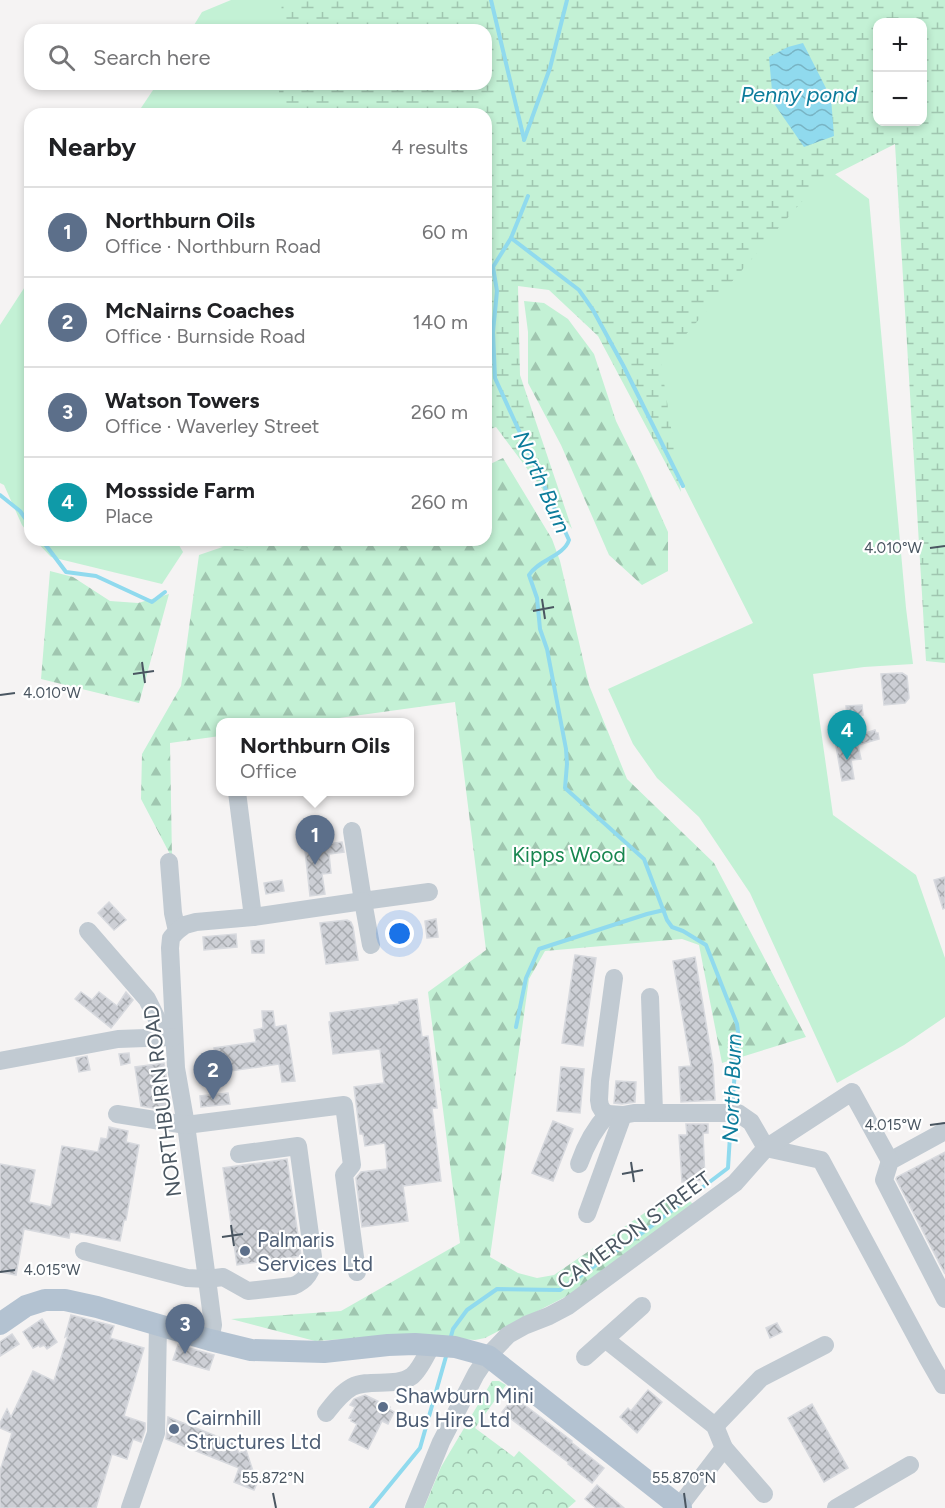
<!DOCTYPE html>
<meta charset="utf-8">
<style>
:root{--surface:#fff;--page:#f6f6f6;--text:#202124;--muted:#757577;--line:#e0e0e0;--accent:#0f766e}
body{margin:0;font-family:Figtree,sans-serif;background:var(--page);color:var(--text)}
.controls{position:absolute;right:18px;top:18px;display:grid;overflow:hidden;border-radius:12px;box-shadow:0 3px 9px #0003}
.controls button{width:54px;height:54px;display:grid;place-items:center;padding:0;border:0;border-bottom:2px solid var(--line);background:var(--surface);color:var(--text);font:30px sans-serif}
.you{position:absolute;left:400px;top:934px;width:21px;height:21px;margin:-15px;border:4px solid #fff;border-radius:50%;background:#1a73e8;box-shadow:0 0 0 9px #1a73e833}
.badge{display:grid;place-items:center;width:39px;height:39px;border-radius:50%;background:var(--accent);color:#fff;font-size:20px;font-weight:700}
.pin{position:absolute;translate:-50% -50px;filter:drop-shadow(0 2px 3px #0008)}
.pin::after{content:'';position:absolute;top:32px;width:21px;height:18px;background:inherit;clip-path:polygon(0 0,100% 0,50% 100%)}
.popup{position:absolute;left:216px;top:718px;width:198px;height:78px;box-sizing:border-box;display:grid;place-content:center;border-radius:12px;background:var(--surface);filter:drop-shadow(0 2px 4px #0005);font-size:20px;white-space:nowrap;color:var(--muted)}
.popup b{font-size:22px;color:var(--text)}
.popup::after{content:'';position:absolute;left:50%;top:100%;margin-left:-12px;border:12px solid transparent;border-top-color:var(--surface)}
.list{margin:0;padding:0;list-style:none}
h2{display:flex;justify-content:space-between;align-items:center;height:78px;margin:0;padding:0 24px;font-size:26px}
h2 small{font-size:20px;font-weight:400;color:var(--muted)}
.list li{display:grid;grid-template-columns:39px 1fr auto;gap:18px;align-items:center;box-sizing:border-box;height:90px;padding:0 24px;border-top:2px solid var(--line)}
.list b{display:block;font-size:22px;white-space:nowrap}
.list p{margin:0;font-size:20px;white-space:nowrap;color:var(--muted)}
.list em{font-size:20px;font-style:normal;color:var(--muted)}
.icon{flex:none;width:33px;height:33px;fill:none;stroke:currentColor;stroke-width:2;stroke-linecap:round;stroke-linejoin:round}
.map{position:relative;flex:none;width:945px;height:1508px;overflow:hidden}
.search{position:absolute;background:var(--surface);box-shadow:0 3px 9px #0003;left:24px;top:24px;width:468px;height:66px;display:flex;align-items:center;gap:15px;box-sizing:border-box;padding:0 21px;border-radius:18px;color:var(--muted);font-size:22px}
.panel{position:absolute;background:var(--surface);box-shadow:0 3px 9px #0003;left:24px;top:108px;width:468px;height:438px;border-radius:18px}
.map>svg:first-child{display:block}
.grass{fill:#c3f1d5}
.forest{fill:url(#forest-firs)}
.wetland{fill:url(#wetland-marsh);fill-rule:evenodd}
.park{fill:url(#park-crowns)}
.water{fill:url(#water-waves)}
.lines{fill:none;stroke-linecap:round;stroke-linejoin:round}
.stream{stroke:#90daee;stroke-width:4}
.building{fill:url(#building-cross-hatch);stroke:#d7d9de;stroke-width:1.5}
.minor{stroke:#c1cad2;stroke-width:18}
.major{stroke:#b3c2d1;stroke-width:22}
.ticks{fill:none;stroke:#4a5661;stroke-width:2}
.service-dot{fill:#5c6f8a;stroke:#fff;stroke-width:2}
.labels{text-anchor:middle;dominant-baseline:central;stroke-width:4.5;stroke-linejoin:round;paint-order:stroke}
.park-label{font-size:21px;fill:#17864f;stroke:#fff}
.street-label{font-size:21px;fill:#4a5661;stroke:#fff}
.service-label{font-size:21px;fill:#4e5e75;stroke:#fff;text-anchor:start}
.water-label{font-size:22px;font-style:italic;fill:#0c7c9b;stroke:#fff}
.ticks-label{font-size:15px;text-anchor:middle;fill:#4a5661;stroke:#fff;stroke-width:4.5;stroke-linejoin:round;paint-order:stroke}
</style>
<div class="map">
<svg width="945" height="1508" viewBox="0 0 945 1508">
<defs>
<pattern id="forest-firs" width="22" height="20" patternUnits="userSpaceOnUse" patternTransform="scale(1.5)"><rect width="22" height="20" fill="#c3f1d5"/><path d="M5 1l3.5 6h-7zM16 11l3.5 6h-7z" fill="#a0c6b0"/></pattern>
<pattern id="wetland-marsh" width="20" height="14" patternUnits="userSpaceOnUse" patternTransform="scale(1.5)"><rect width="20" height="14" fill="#c3f1d5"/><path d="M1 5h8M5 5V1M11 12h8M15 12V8" fill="none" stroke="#a0c6b0"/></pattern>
<pattern id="park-crowns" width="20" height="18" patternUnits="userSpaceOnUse" patternTransform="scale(1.5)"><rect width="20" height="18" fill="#c3f1d5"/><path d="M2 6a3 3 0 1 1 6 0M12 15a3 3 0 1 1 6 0" fill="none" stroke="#a0c6b0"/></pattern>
<pattern id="water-waves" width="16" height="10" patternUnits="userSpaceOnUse" patternTransform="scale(1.5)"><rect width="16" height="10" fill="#90daee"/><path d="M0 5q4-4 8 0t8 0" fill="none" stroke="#78b4c4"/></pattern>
<pattern id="building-cross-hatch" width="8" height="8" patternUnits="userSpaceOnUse" patternTransform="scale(1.5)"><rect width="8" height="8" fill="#cdcfd5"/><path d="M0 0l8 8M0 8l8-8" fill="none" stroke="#a8abb0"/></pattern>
</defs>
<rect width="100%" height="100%" fill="#f5f3f3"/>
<g class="grass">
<path d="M231,0H738L828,169L869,199L906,608L913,664L864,667L813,674L833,815L916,875L945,958V1017L904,1045L837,1083L750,893L699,817L657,778L633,744L608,689L753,623L571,263L486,114H137L157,84H486V30H191L202,12Z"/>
<path d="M30,279V535L22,525L4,485L0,483V325Z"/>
<path d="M35,540H176L183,552L162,584L51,557Z"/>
</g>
<g class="forest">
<path d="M524,301L544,303L568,319L594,354L616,421L643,476L668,532V571L642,585L609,555L561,445L528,383V332Z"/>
<path d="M503,458L552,539L560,561L589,685L627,779L714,863L806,1037L722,1063L699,945L682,939L545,951L529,979L490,1257L518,1273L537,1278L554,1275L678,1190L694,1205L569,1295L485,1338L475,1340L404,1335L315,1341L231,1319L341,1311L460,1243L428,992L486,950L455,702L310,722H220V736L170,743L172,858L141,799L142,754L181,686L199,555L243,540H486V466Z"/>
<path d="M50,571L73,577L110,601L138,603L169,594L139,703L41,679Z"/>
</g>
<g class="wetland">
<path d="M282,0H945V663L926,661L895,144L818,183L661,363L681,492L598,336L549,290L518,286L520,375L572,529L496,427L486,431V114H279V84H486V30H280ZM878,22H922V122H878Z"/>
<path d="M182,540H260L243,550Z"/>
</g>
<path class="park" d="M492,1381H499L506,1385L475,1428L514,1457L519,1451L576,1501L568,1508H424L441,1467Z"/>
<path class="water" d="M803,43L831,98L834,136L804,147L773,102L769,57L788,47Z"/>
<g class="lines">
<g class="stream">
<path d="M491,0L524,139"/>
<path d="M524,140L550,68L567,0"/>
<path d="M528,196L511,238L493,267L497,291L493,332L495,378L569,540C564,556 538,560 529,575L537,598L540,629L547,649L566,749L567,764L565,788L644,859L667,920L672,927L683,931L706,945L737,1024L738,1032L732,1109"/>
<path d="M511,238L579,290L593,310L623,365L683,486"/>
<path d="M0,495L20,511L30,525"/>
<path d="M42,540L66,572L96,576L152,602L165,592"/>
<path d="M516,1027L526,978L539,949L647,914L664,910"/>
<path d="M450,1340L453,1329L467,1310L497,1289L560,1290L649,1228L728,1168L731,1119"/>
<path d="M371,1508L420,1448L447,1353"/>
</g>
</g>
<g class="building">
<path d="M902,673L907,676L909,698L905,703L884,705L881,674Z"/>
<path d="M862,705L863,715L847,716L846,706Z"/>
<path d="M875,730L876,733H878L879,739L858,745L861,759L851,760L854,779L842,781L835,740L859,736V735Z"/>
<path d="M326,830L327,844L342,842L344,852L329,854L331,873L322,874L325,894L310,896L303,832Z"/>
<path d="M945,877V908L943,909L934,880Z"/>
<path d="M282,880L284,891L266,894L264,883Z"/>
<path d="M109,902L126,920L114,930L98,913Z"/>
<path d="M436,919L438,937L427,938L425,921Z"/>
<path d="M347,920L351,922L353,927L358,960L326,964L320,923Z"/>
<path d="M236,934L237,947L204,950L203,937Z"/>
<path d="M264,940V953H252L251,941Z"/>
<path d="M575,955L596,958L583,1046L562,1043Z"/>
<path d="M695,957L713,1065L715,1100L681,1102L679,1067L691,1066L673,961Z"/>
<path d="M81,992L92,1000L99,992L117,1006L126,992L133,1000L111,1028L75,999Z"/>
<path d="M417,999L422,1037L428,1036L437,1108H432L441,1181L403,1186L408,1221L362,1227L356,1178L361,1172L387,1169V1164L385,1143L365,1146L363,1134H360L354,1087L384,1083L380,1049L333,1054L329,1022L331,1021L330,1013L399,1004V1002Z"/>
<path d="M262,1011H273L275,1027L286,1025L295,1081L282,1082L279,1064L217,1073L214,1048L256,1042L254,1030L263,1028Z"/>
<path d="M129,1053L130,1063L121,1065L119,1054Z"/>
<path d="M87,1056L90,1070L79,1072L76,1058Z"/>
<path d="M164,1063L171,1107L158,1109L141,1106L135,1067Z"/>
<path d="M561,1067L584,1069L580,1113L557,1111Z"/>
<path d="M616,1081L636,1082L635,1102L622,1104L614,1103Z"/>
<path d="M228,1093L230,1104L201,1107L200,1096Z"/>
<path d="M553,1121L573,1129L553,1181L532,1173Z"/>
<path d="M686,1124H708V1133H703L705,1180L682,1182L679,1135H687Z"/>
<path d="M109,1127L128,1131L126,1142L139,1145L126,1220H124L120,1241L70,1232L69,1238L24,1229L16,1275L0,1272V1164L35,1170L29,1202L51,1207L62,1146L98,1152L101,1138L107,1139Z"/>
<path d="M945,1152V1274L896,1179L897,1177Z"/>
<path d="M287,1159L301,1256L237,1265L223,1168Z"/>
<path d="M71,1315L114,1326L110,1338L144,1348L124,1416L145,1423V1430L141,1442L133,1439L127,1459L112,1454L96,1508H0V1471L12,1433L0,1428V1423L7,1409L11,1417L33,1371L54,1381L68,1335L65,1337Z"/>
<path d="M42,1319L57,1342L47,1349L44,1345L40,1347L39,1345L33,1348L23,1332Z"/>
<path d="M777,1323L782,1332L770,1338L766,1328Z"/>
<path d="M12,1334L19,1344L0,1356V1342Z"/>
<path d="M178,1345L214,1355L209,1370L173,1360Z"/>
<path d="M648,1390L662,1402L637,1433L620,1417L628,1408L631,1411Z"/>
<path d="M365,1395L390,1407L389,1409L394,1412L388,1424L382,1421L368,1449L349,1440L357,1424L351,1421L352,1419L349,1418L355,1407L350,1405L354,1399Z"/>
<path d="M514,1397L572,1441L571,1442L604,1468L592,1483L568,1464L569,1463L502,1412Z"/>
<path d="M812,1404L848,1468L824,1482L788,1418Z"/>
<path d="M168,1417L234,1443L239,1453L246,1450L257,1483L254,1490L234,1482L239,1468L166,1439Z"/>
<path d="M597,1485L624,1508H596L585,1499Z"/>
</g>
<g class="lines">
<g class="minor">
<path d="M237,792L253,917"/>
<path d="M352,831L363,901L429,892"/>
<path d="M169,862L173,913L177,931L171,938L170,948L176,1068L186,1125L207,1279L213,1325L210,1340"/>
<path d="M88,931L147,999L166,1037"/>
<path d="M177,931L185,925L196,922L253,917L363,901L371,945"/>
<path d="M614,978L600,1081L599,1100L600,1106L603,1111L608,1114L623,1115L634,1113H738L751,1122L766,1148L821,1160L927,1357L943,1385H945"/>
<path d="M650,997L654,1112"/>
<path d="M0,1061L118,1039L174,1037"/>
<path d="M117,1114L186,1125L344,1105L352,1165L344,1175L357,1272"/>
<path d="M945,1131L890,1161L884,1180L945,1299"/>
<path d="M579,1164C586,1144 594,1129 608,1114"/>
<path d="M587,1214L623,1115"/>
<path d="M84,1251L187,1278L207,1279L223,1277L248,1291L293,1286C306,1281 313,1271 313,1257L298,1146L239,1154"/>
<path d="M605,1339L715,1426L724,1448"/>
<path d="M585,1357L642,1306"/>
<path d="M326,1413C333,1404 341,1393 352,1387C369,1378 396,1388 412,1376C420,1370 427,1353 432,1345"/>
<path d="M715,1426L761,1378L825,1345"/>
<path d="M679,1507L724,1448L764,1494"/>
<path d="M130,1508L156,1433L158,1325"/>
<path d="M414,1508L441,1442L476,1374L488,1356L508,1335L526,1325L549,1316L568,1306L735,1183L766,1148L852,1092L890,1161"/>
<path d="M836,1508L910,1465"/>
</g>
<path class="major" d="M0,1324L26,1306L45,1300H65L97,1307L210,1340L251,1350L324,1352L388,1345L415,1344L455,1347L488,1356L681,1508"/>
</g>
<path class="ticks" d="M930,548L945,546M542,599L545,619M533,611L554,607M142,662L145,683M133,674L154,671M0,695L15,693M930,1125L945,1123M631,1162L634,1182M622,1174L643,1170M231,1225L234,1246M222,1237L243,1234M0,1272L15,1270M273,1493L276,1508M684,1493L686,1508"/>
<g class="service-dot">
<circle cx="245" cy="1251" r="6"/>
<circle cx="383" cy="1407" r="6"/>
<circle cx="174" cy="1429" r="6"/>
</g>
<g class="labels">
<g class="park-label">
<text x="569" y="854">Kipps Wood</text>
</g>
<g class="street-label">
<text transform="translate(162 1101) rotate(-97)">NORTHBURN ROAD</text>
<text transform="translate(634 1230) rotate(-36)">CAMERON STREET</text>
</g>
<g class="service-label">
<text x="257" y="1239">Palmaris<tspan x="257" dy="24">Services Ltd</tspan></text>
<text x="395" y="1395">Shawburn Mini<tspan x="395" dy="24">Bus Hire Ltd</tspan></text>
<text x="186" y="1417">Cairnhill<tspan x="186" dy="24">Structures Ltd</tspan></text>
</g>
<g class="water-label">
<text x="799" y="94">Penny pond</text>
<text transform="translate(542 482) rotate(66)">North Burn</text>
<text transform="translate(732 1088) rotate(-88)">North Burn</text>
</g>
</g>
<g class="ticks-label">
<text x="893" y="553">4.010°W</text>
<text x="52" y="698">4.010°W</text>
<text x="893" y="1130">4.015°W</text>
<text x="52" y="1275">4.015°W</text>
<text x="273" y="1483">55.872°N</text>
<text x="684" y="1483">55.870°N</text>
</g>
</svg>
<div class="controls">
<button>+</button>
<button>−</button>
</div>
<div class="you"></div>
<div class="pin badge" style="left:315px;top:865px;background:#5c6f8a">1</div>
<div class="popup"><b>Northburn Oils</b>Office</div>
<div class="pin badge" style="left:213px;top:1100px;background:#5c6f8a">2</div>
<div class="pin badge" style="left:185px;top:1354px;background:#5c6f8a">3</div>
<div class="pin badge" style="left:847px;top:760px;background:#0f9aa8">4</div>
<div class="search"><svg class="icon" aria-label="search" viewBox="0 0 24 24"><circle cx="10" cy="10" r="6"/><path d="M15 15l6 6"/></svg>Search here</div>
<section class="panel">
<h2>Nearby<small>4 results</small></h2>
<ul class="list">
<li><span class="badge" style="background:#5c6f8a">1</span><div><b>Northburn Oils</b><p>Office · Northburn Road</p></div><em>60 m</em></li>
<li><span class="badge" style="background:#5c6f8a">2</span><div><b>McNairns Coaches</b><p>Office · Burnside Road</p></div><em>140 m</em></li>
<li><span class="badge" style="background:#5c6f8a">3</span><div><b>Watson Towers</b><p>Office · Waverley Street</p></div><em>260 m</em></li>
<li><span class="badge" style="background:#0f9aa8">4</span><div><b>Mossside Farm</b><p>Place</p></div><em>260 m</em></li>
</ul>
</section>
</div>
